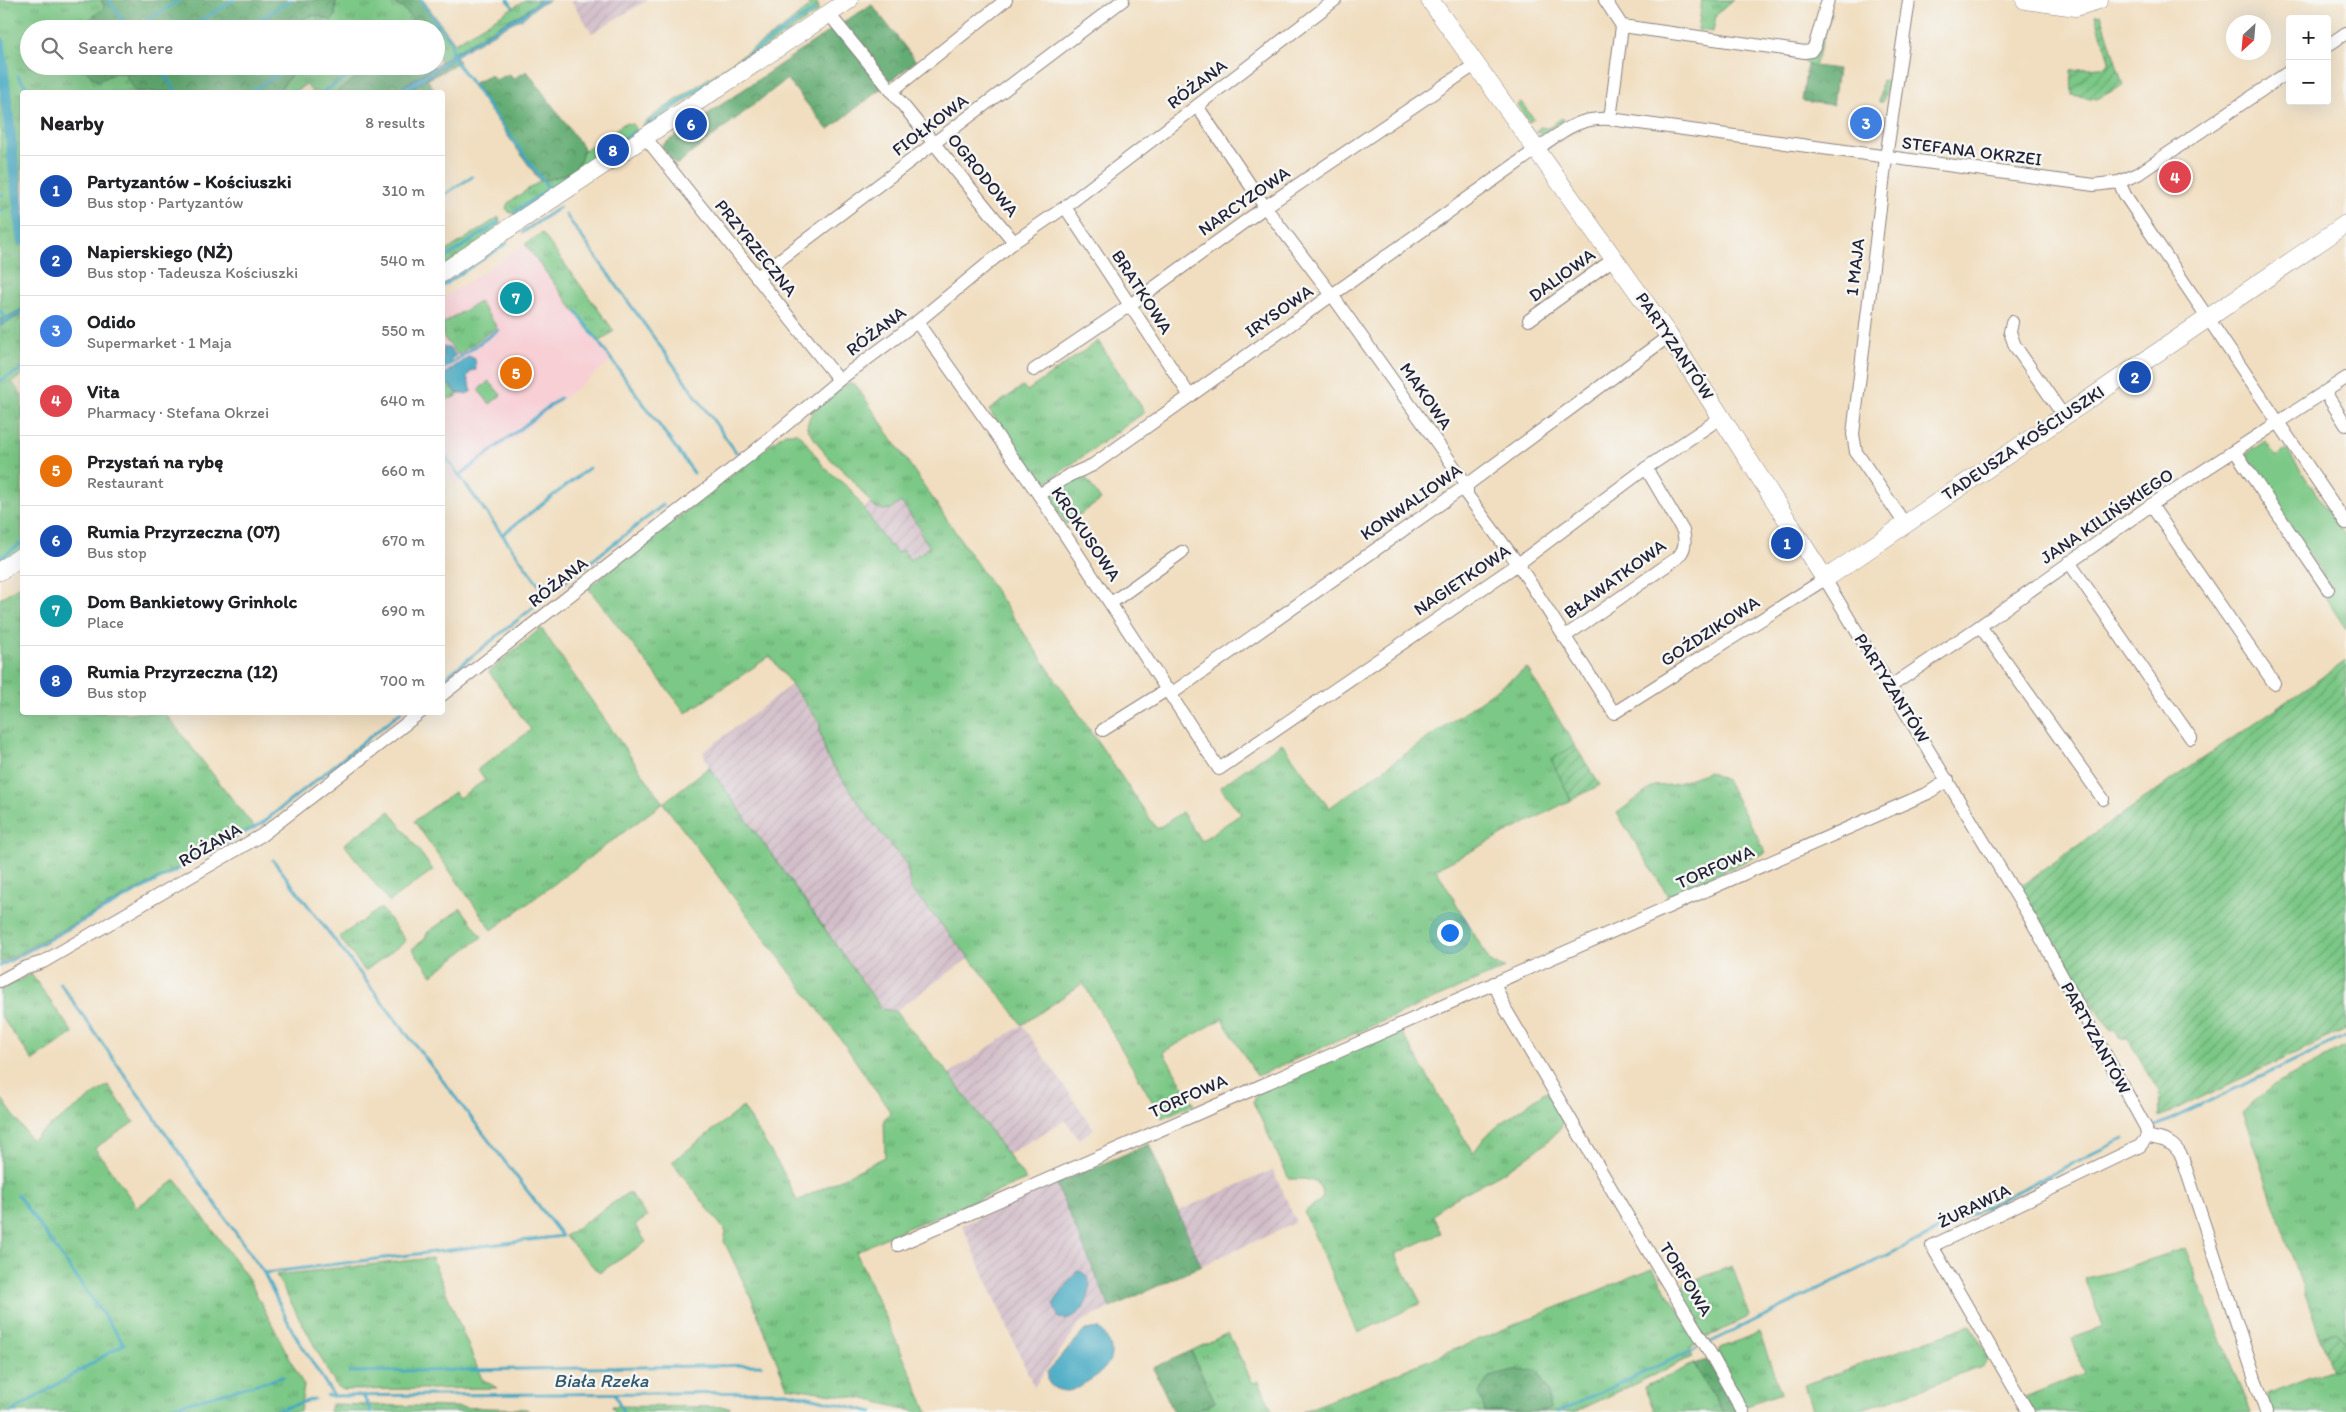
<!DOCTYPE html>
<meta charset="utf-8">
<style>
:root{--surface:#fff;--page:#f2f2f2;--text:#202124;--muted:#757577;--line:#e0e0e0;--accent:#c8321e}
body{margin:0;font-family:Itim,sans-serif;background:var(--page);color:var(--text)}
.controls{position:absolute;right:15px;top:15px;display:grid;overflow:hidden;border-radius:5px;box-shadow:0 5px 20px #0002}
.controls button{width:45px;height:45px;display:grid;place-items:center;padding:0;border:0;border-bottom:1px solid var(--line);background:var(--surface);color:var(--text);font:25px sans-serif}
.compass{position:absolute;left:2226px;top:15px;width:45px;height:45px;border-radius:50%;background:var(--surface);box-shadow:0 5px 20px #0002;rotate:206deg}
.you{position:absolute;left:1449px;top:932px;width:18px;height:18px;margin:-12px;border:4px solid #fff;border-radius:50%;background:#1a73e8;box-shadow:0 0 0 8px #1a73e833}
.badge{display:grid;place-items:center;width:32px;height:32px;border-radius:50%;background:var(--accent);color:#fff;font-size:16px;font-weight:700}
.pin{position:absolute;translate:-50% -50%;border:2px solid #fff;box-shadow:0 1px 5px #0006}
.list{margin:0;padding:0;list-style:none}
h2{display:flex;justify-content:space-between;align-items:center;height:65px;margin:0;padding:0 20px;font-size:21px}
h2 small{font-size:16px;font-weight:400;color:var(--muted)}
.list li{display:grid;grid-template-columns:32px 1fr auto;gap:15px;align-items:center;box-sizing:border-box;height:70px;padding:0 20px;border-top:1px solid var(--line)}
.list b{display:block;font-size:19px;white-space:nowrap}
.list p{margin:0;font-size:16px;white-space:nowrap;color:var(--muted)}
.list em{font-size:16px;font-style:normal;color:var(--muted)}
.icon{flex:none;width:28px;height:28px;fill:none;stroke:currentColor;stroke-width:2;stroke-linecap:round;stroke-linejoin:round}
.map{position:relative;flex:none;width:2346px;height:1412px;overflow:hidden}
.search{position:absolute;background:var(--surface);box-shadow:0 5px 20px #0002;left:20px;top:20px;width:425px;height:55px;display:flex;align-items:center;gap:12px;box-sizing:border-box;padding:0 18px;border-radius:28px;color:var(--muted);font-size:19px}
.panel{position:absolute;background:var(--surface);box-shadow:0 5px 20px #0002;left:20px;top:90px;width:425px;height:625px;border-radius:5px}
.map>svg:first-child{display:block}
.built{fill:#f7cfd5}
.industrial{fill:url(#industrial-furrows)}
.grass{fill:url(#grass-tufts);stroke:#4e7560}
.forest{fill:url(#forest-crowns);stroke:#436757}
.park{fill:#7bc886;stroke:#4e7560}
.garden{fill:url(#garden-furrows);stroke:#4e7560}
.water{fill:#42a8c2;stroke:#32657e}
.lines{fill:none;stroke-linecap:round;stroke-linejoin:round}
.stream{stroke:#42a8c2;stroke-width:3}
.canal{stroke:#42a8c2;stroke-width:11}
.street-casing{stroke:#8a807e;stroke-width:14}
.secondary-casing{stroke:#8a807e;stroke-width:19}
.street{stroke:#fff;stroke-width:12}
.secondary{stroke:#fff;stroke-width:18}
.labels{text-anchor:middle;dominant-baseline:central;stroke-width:5;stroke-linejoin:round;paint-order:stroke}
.street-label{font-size:18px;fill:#22223b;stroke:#f6f6f2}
.water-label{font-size:19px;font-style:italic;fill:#2f5871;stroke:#f6f6f2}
</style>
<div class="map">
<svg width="2346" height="1412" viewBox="0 0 2346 1412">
<defs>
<pattern id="industrial-furrows" width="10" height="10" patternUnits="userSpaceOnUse" patternTransform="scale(1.25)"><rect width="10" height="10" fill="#d2bdc8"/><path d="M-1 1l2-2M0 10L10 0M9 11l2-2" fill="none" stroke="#b4a2ad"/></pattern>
<pattern id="grass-tufts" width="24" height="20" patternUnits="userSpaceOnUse" patternTransform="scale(1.25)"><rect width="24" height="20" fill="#7bc886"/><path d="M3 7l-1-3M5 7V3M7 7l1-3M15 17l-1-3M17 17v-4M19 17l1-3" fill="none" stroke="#64a26f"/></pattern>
<pattern id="forest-crowns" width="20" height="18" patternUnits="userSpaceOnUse" patternTransform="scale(1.25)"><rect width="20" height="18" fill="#64ac73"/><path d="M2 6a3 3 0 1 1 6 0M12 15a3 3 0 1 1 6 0" fill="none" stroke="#528c60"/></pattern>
<pattern id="garden-furrows" width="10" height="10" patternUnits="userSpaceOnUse" patternTransform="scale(1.25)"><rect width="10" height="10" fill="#7bc886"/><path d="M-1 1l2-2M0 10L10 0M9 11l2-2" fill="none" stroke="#64a26f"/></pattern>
</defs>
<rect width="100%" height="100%" fill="#f6f6f2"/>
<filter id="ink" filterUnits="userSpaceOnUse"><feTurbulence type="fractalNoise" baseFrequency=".02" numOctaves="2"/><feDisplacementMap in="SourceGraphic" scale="10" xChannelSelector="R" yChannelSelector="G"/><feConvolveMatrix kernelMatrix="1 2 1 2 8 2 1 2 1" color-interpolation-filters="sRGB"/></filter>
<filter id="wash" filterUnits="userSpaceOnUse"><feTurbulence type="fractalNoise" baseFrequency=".0096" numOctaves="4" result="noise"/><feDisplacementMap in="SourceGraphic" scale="20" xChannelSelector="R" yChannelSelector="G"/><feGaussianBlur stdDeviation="1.12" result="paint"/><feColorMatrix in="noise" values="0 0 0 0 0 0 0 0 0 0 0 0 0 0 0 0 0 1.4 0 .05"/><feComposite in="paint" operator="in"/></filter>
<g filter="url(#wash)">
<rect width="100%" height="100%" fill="#f1dec0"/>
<path class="built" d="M525,244L610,361L455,486L443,468L442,299Z"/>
<g class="industrial">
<path d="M571,0H648L592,33Z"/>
<path d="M910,476L954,539L904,573L861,510Z"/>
<path d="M791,685L820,724V732L827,757L873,822L907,865L911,891L920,899L969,958L895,1011L883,1009L710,770L703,752Z"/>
<path d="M1022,1025L1094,1129L1079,1139L1065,1120L1007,1155L949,1074Z"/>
<path d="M1273,1170L1296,1221L1293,1224L1201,1266L1178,1211Z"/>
<path d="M1056,1184L1110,1308L1081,1322L1034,1387L962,1225Z"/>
</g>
<g class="grass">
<path d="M0,0H111L133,29H29V66H162L182,92H22V309L0,321Z"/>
<path d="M336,0H389L404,9L420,29L383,27L381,29H304L301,20C314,13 319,15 332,21L335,16Z"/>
<path d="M525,0H540L523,13L507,21L441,62L436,50V37L440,34L436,28L439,22L455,43Z"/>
<path d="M805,0H814L818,4V12L644,129L642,125L657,113L786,26L810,6Z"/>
<path d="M1702,0H1733L1716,15L1713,32L1698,30Z"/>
<path d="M1829,13H1831L1815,66L1807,65L1801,58L1789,56L1812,57Z"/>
<path d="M306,66H373L336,92H312L306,84L295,92H278L292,74Z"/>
<path d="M1882,80L1889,81L1883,102H1879Z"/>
<path d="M1521,102L1534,119L1529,122L1517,105Z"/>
<path d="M1562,118L1563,122L1548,132L1541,134L1536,131L1540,127L1548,128Z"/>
<path d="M625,123L632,124L638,131L516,215L509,212L506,208L508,203L540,181L569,173L582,152Z"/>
<path d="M499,217L501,227L443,267V253Z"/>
<path d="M542,233L614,331L598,343L525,244Z"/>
<path d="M479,302L497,327L458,355L443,337V323Z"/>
<path d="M22,314V375L12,382L22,395V549L0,564V326Z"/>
<path d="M1098,341L1145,412L1041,486L989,410L1023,386L1027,391Z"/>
<path d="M849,383L855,384L1157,829L1182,812L1201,841L1241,814L1220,787L1282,743L1329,808L1527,668L1575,746L1552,760L1571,800L1436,869L1491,963L1505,968L1257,1076L1222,1019L1163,1052L1194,1104L1162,1118L1083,983L1022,1025L1001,996L920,899L911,891L907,865L873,823L827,757L820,732V723L770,656L686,713L588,588L785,433H797L802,437L824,467L851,490L889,546H892L897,553L903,550L910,560L930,547L920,533L922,531L901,502L891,509L884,510L874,507L851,478L826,455L807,428C809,405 832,395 849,383Z"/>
<path d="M1083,474L1101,500L1066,524L1048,497Z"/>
<path d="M22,584V712L165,713L254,827L0,963V599Z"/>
<path d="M541,628L663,803L709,767L882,1009L895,1011L949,1074L1026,1180L895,1233L856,1252L928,1412H917L865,1399L787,1387L752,1300L724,1241L726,1232L672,1162L743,1107L782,1170L797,1201L885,1157L884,1119L891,1113L842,1041L663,803L492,930L414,821L454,792L459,798L485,780L478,769L531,730L489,672Z"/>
<path d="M1708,772L1726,780L1766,852L1668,896L1617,813L1654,786L1672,785Z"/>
<path d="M390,811L433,870L389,902L344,844Z"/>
<path d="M381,908L406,941L365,971L339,937Z"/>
<path d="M461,908L482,937L432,975L412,949L425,939L427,933Z"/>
<path d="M31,974L73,1033L33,1061L0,1015V990Z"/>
<path d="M1399,1028L1473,1153L1485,1137L1499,1125L1546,1091L1564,1121C1552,1151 1472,1188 1443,1205L1433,1216L1441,1233L1395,1254L1421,1303L1358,1333L1304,1212L1322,1199L1323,1192L1316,1181L1303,1179H1289L1253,1102L1259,1091Z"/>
<path d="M2346,1046V1344L2335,1331L2320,1337L2242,1112L2270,1088Z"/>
<path d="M108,1085L134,1122L95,1148L137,1207L176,1180L248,1278L304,1386L300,1412H0V1101L2,1099L31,1140Z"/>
<path d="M629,1192L647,1217L635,1225L646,1242L599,1273L565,1236Z"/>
<path d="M2185,1248L2250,1412H2034L2025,1397L2084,1373L2072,1338L2103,1327L2085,1278L2109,1273Z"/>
<path d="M432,1258L482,1379L497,1388L344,1390L336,1386L276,1275Z"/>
<path d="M1732,1266L1750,1316L1705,1339L1680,1294V1290L1686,1283Z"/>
<path d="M1653,1268L1698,1343L1689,1348L1692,1357L1575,1412H1302Z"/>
<path d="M1970,1325L1989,1357L1982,1367L1854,1412H1813L1804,1385Z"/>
<path d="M1759,1332L1781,1393L1744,1406L1718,1352L1721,1348Z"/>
<path d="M1228,1333L1253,1383L1259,1381L1273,1412H1194L1215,1402L1191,1351Z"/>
<path d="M1694,1364L1723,1412H1655L1644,1387Z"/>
<path d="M2346,1364V1412H2272L2266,1394Z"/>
<path d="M331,1404L527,1409L529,1412H329Z"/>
<path d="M612,1406L730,1407L728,1412H615Z"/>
</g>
<g class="forest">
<path d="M101,0H336L335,16L332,21C319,15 314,13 301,20L303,29H82C86,18 97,16 104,7Z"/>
<path d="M389,0H423L439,22L436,28L440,34L436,37V29H420L404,9Z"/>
<path d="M872,5L916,61L890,81L843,22Z"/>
<path d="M835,27L882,88L828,130L787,79L676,165L661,146Z"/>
<path d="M455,56L459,62L427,80L437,92H405Z"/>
<path d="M1807,65L1838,69L1833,105L1802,101Z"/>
<path d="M83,66H249L257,73L272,66H306L292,74L278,92H136L124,73H115L99,81L93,79Z"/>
<path d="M373,66H435L394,92H336Z"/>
<path d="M527,71L585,150L582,152C582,174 557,177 540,181L481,98L483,96L474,83L491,75L495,80L509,74L513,79Z"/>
<path d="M1149,1144L1201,1266L1110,1308L1056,1184Z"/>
<path d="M1191,1351L1215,1402L1194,1412H1174L1153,1368Z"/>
<path d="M1708,1360L1738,1412H1723L1694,1364Z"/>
<path d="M1538,1370L1548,1393L1550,1409L1544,1412H1485L1479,1393L1489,1377L1514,1371Z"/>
</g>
<g class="park">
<path d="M489,381L501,395L490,404L478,390Z"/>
<path d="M2265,441L2276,456L2286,449L2346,537V629L2323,594L2332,588L2243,456Z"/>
</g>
<g class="garden">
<path d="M2101,14L2123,85L2097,99L2072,95L2071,70L2108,66L2109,60L2095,15Z"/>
<path d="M442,380L444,384L450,385L458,394L456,397L443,400Z"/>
<path d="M2346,661V1029L2160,1117L2159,1091L2128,1039H2121L2114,1029L2110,1030L2019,887L2181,773Z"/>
<path d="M1575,746L1600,785L1571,800L1551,759Z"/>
<path d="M2335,1331L2346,1344V1364L2332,1370L2320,1337Z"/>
</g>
<g class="water">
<path d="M540,0H550L537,6L523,18L511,23L465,50L417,85L405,92H394L436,66L452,54L507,21L523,13Z"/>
<path d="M22,309V314L0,326V321Z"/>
<path d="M443,346L450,349L456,355L450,360L453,362L443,370Z"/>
<path d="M469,356L475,359L476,370L471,371L467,377L472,391L466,394H458L450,385L444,384L443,375Z"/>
<path d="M1077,1271C1102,1274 1087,1324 1059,1318L1053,1304Z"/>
<path d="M1099,1328C1121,1351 1111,1369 1085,1383C1080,1386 1073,1391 1067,1391C1061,1391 1053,1389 1049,1383C1048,1381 1048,1375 1047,1372L1085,1330Z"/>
</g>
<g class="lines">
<g class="stream">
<path d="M108,0L130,29"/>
<path d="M420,0L451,41L452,54"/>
<path d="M508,0L512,6"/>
<path d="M132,29L180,0"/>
<path d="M187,29L234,0"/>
<path d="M244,29L291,0"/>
<path d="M427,29L438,23"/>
<path d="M453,58L549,189"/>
<path d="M157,66L177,92"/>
<path d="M18,76L30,92"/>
<path d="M165,76L181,66"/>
<path d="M250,92L292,66"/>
<path d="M322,92L365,66"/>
<path d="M647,124L814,10"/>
<path d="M0,194L2,195"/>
<path d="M442,196L472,177"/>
<path d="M0,212L3,209"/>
<path d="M514,212L636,131"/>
<path d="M566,215L736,452"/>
<path d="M523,232L560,207"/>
<path d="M442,260L499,222"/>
<path d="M442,286L507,243"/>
<path d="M0,310L6,318"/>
<path d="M576,311L694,473"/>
<path d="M442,370L498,330"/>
<path d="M0,381L22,369"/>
<path d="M442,452L547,596L663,505"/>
<path d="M460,475L560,398"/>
<path d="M503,534L589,468"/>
<path d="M0,558L22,543"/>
<path d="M442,680L539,603"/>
<path d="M0,966L261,824L401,712"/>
<path d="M60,983L264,1273L292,1330L333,1395"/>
<path d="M2157,1126L2346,1036"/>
<path d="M264,1273L562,1236L273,860"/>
<path d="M1709,1343L2123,1139"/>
<path d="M349,1372L761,1365"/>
<path d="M615,1394L623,1412"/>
<path d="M363,1395L371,1412"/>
<path d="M327,1396L787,1392L873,1412"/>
<path d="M11,1412L124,1344L17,1194"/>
<path d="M152,1412L283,1377"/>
<path d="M271,1412L314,1399"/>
<path d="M1558,1412L1697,1348"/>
</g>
<path class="canal" d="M0,42L22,240"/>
</g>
</g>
<g filter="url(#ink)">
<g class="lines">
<defs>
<g id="street">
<path d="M1605,0L1622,26L1805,52L1811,51L1815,45L1828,0"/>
<path d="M829,14L1014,242"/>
<path d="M2327,46L2346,33"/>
<path d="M893,90L1006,0"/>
<path d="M1197,106L1265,207L1332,295L1467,485V495L1518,564L1614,713L1825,579L2030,918L2146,1128L2147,1137"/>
<path d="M1610,119L1622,26"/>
<path d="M645,137L839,380"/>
<path d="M2119,182L2125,195L2346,523"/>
<path d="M1065,207L1190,396"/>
<path d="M757,277L1123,0"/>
<path d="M1529,320L1615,258"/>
<path d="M917,322L1039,495L1219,769L1518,564L1646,468L1722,417"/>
<path d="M2012,322L2010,332L2015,346L2063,415"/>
<path d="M1034,370L1130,305L1265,207L1476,64"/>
<path d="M2325,392L2346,425"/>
<path d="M2235,451L2328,589"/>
<path d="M1039,495L1070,475L1093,465L1537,149C1562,132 1577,117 1610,119L2094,185L2119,182L2138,174L2290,71"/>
<path d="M2151,505L2274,683"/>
<path d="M1905,524L1856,452L1853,434L1886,158L1909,0"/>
<path d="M2069,562L2191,738"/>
<path d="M1111,603L1182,552"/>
<path d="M1980,626L2103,799"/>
<path d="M1564,637L1677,558C1685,550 1686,543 1683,531L1646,468"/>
<path d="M1891,686L1980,626L2151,505L2346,378"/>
<path d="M1171,694L1467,485L1669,336"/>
<path d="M442,695L750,455L839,380L917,322L1014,242L1065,207L1335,0"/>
<path d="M1103,730L1168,689"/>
<path d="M0,981L24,968L43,962L262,835L421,712"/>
<path d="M1494,983L1506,1010L1654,1261L1709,1351L1743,1412"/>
<path d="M2147,1137C2164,1139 2174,1142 2182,1157L2266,1412"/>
<path d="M898,1245C1240,1092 1584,943 1928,793L1948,780"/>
<path d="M2028,1412L1932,1246L2140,1146L2147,1137"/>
</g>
<g id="secondary">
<path d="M1430,0L1669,336L1825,579L2346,224"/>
<path d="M2025,0L2076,7L2099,0"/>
<path d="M442,273L849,0"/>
<path d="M0,571L22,556"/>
</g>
</defs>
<use href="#street" class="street-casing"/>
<use href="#secondary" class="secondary-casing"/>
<use href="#street" class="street"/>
<use href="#secondary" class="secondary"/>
</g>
</g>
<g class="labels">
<g class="street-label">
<text transform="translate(1197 84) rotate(-37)">RÓŻANA</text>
<text transform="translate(930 125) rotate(-37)">FIOŁKOWA</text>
<text transform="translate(1972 151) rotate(7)">STEFANA OKRZEI</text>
<text transform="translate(983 175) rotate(51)">OGRODOWA</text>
<text transform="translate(1244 201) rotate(-35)">NARCYZOWA</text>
<text transform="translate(756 248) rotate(51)">PRZYRZECZNA</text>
<text transform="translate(1855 267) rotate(-83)">1 MAJA</text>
<text transform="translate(1562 275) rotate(-36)">DALIOWA</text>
<text transform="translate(1142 292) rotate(57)">BRATKOWA</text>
<text transform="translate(1279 311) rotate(-35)">IRYSOWA</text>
<text transform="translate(876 331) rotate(-37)">RÓŻANA</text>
<text transform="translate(1675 346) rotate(56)">PARTYZANTÓW</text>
<text transform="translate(1426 396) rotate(55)">MAKOWA</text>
<text transform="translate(2023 443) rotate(-34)">TADEUSZA KOŚCIUSZKI</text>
<text transform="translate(1411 502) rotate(-35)">KONWALIOWA</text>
<text transform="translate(2107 516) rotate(-34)">JANA KILIŃSKIEGO</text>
<text transform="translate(1086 534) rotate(56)">KROKUSOWA</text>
<text transform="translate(1615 579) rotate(-36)">BŁAWATKOWA</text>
<text transform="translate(1462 580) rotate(-34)">NAGIETKOWA</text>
<text transform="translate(558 582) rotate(-38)">RÓŻANA</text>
<text transform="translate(1710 631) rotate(-33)">GOŹDZIKOWA</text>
<text transform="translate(1892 688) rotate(58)">PARTYZANTÓW</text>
<text transform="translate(210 845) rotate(-30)">RÓŻANA</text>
<text transform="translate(1715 867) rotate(-24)">TORFOWA</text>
<text transform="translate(2096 1038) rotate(61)">PARTYZANTÓW</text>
<text transform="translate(1188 1096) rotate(-24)">TORFOWA</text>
<text transform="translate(1974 1206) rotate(-26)">ŻURAWIA</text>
<text transform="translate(1686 1279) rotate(58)">TORFOWA</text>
</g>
<g class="water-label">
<text x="601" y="1380">Biała Rzeka</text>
</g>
</g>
</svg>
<div class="controls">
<button>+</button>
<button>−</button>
</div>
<svg class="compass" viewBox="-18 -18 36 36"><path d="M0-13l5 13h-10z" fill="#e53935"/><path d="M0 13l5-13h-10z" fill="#757577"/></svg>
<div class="you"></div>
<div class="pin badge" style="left:1787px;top:543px;background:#1a4fb4">1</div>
<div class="pin badge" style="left:2135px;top:377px;background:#1a4fb4">2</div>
<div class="pin badge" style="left:1866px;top:123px;background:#3f7fe0">3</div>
<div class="pin badge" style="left:2175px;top:177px;background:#e0444e">4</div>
<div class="pin badge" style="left:516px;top:373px;background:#e8710a">5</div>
<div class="pin badge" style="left:691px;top:124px;background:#1a4fb4">6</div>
<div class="pin badge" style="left:516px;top:298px;background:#0f9aa8">7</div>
<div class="pin badge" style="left:613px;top:150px;background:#1a4fb4">8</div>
<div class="search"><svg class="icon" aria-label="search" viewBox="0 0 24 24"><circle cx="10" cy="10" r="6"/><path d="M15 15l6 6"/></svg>Search here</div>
<section class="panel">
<h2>Nearby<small>8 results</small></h2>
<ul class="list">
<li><span class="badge" style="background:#1a4fb4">1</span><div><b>Partyzantów - Kościuszki</b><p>Bus stop · Partyzantów</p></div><em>310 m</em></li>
<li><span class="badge" style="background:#1a4fb4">2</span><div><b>Napierskiego (NŻ)</b><p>Bus stop · Tadeusza Kościuszki</p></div><em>540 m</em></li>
<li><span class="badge" style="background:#3f7fe0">3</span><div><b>Odido</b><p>Supermarket · 1 Maja</p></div><em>550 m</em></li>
<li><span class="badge" style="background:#e0444e">4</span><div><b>Vita</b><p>Pharmacy · Stefana Okrzei</p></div><em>640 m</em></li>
<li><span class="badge" style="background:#e8710a">5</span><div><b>Przystań na rybę</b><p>Restaurant</p></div><em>660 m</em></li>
<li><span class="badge" style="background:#1a4fb4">6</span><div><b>Rumia Przyrzeczna (07)</b><p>Bus stop</p></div><em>670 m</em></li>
<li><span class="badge" style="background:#0f9aa8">7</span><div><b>Dom Bankietowy Grinholc</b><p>Place</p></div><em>690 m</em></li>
<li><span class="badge" style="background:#1a4fb4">8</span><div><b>Rumia Przyrzeczna (12)</b><p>Bus stop</p></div><em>700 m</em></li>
</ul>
</section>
</div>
